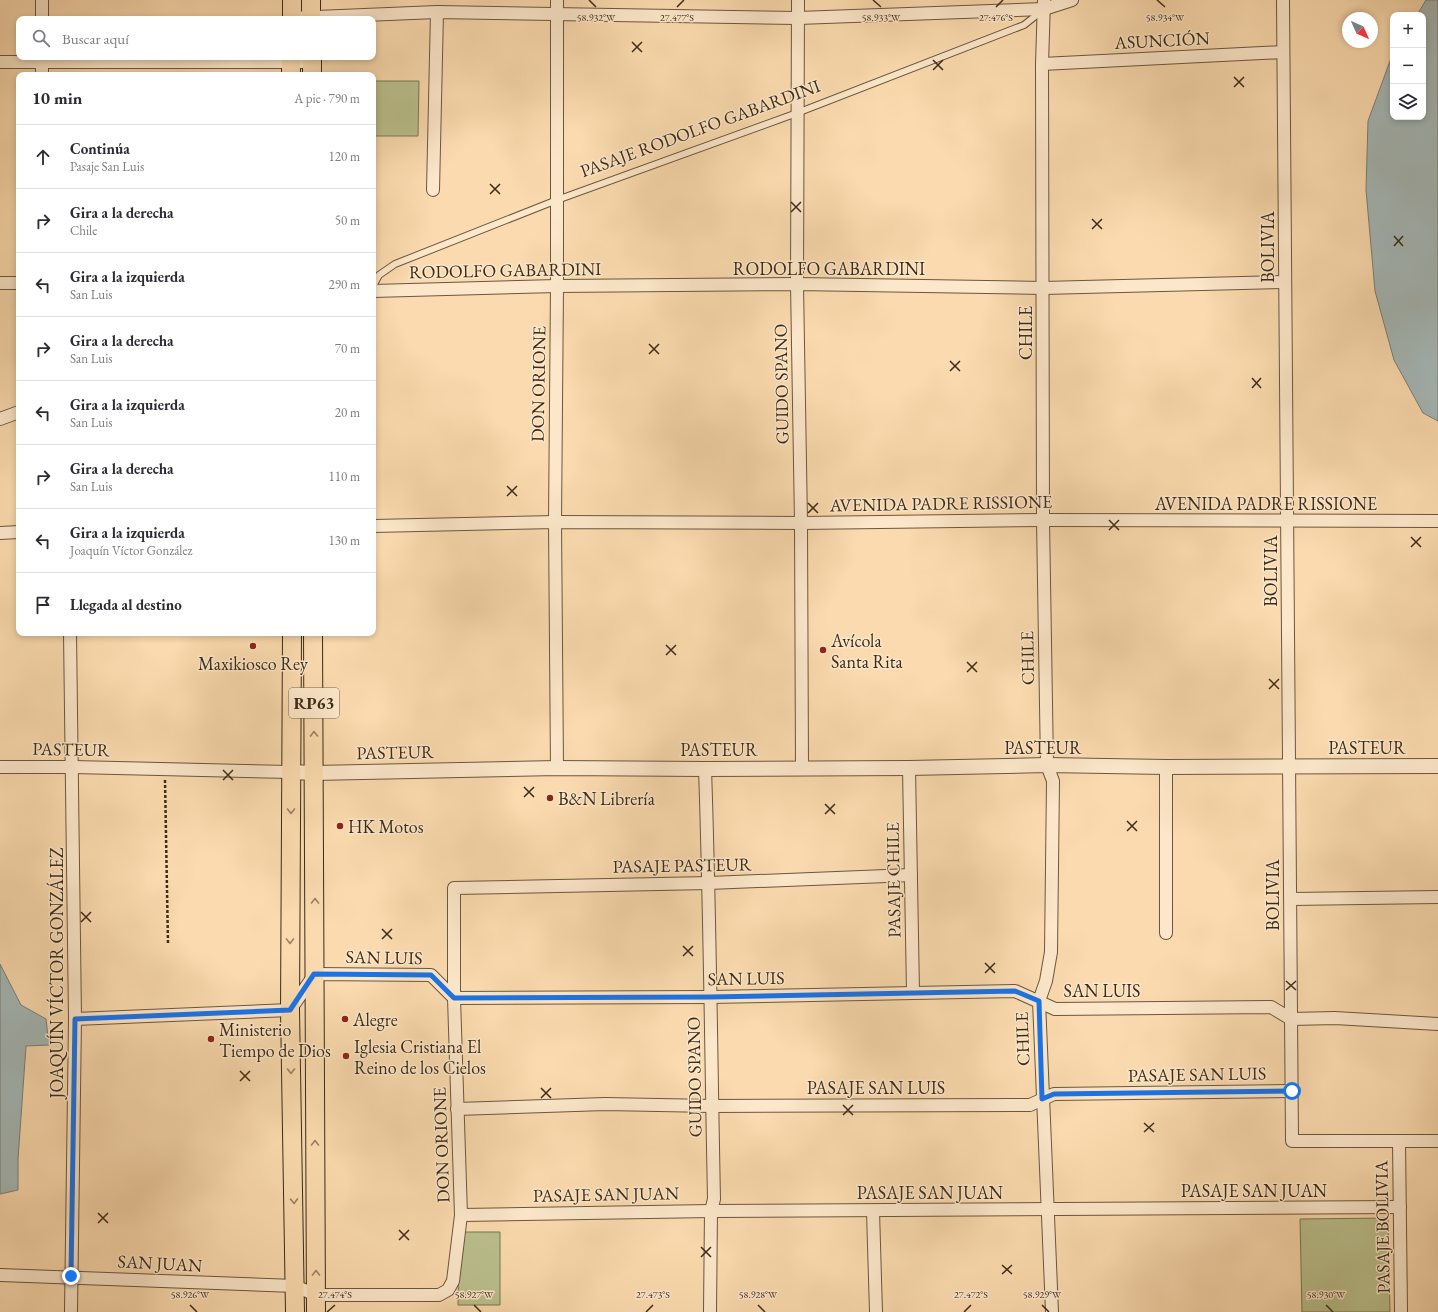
<!DOCTYPE html>
<html lang="es">
<meta charset="utf-8">
<style>
:root{--surface:#fff;--page:#f7f7f7;--text:#2b2b33;--muted:#7c7c81;--line:#e1e1e2}
body{margin:0;font-family:"EB Garamond",serif;background:var(--page);color:var(--text)}
.controls{position:absolute;right:12px;top:12px;display:grid;overflow:hidden;border-radius:8px;box-shadow:0 2px 6px #0003}
.controls button{width:36px;height:36px;display:grid;place-items:center;padding:0;border:0;border-bottom:1px solid var(--line);background:var(--surface);color:var(--text);font:20px sans-serif}
.compass{position:absolute;left:1342px;top:12px;width:36px;height:36px;border-radius:50%;background:var(--surface);box-shadow:0 2px 6px #0003;rotate:135deg}
.stop{position:absolute;width:12px;height:12px;margin:-9px;border:3px solid #1a73e8;border-radius:50%;background:#fff}
.stop.end{background:#1a73e8;border-color:#fff;box-shadow:0 1px 4px #0008}
.list{margin:0;padding:0;list-style:none}
h2{display:flex;justify-content:space-between;align-items:center;height:52px;margin:0;padding:0 16px;font-size:17px}
h2 small{font-size:13px;font-weight:400;color:var(--muted)}
.list li{display:grid;grid-template-columns:26px 1fr auto;gap:12px;align-items:center;box-sizing:border-box;height:64px;padding:0 16px;border-top:1px solid var(--line)}
.list b{display:block;font-size:15px;white-space:nowrap}
.list p{margin:0;font-size:13px;white-space:nowrap;color:var(--muted)}
.list em{font-size:13px;font-style:normal;color:var(--muted)}
.icon{flex:none;width:22px;height:22px;fill:none;stroke:currentColor;stroke-width:2;stroke-linecap:round;stroke-linejoin:round}
.map{position:relative;flex:none;width:1438px;height:1312px;overflow:hidden}
.search{position:absolute;background:var(--surface);box-shadow:0 2px 6px #0003;left:16px;top:16px;width:360px;height:44px;display:flex;align-items:center;gap:10px;box-sizing:border-box;padding:0 14px;border-radius:8px;color:var(--muted);font-size:15px}
.panel{position:absolute;background:var(--surface);box-shadow:0 2px 6px #0003;left:16px;top:72px;width:360px;height:564px;border-radius:8px}
.map>svg:first-child{display:block}
.green{fill:#bac08d;stroke:#7b7653}
.water{fill:#a4b7b6;stroke:#7a7f77}
.lines{fill:none;stroke-linecap:round;stroke-linejoin:round}
.service-casing{stroke:#6c573e;stroke-width:8}
.minor-casing{stroke:#6c573e;stroke-width:14}
.tertiary-casing{stroke:#6c573e;stroke-width:16}
.primary-casing{stroke:#3c2b19;stroke-width:20}
.path{stroke:#3c2b19;stroke-width:2.5;stroke-dasharray:3 2;stroke-linecap:butt}
.service{stroke:#fce7ca;stroke-width:6}
.minor{stroke:#fce7ca;stroke-width:12}
.tertiary{stroke:#fce7ca;stroke-width:14}
.primary{stroke:#fadaae;stroke-width:18}
.oneway{stroke:#9b8264}
.route{stroke:#1a73e8;stroke-width:5}
.ticks{fill:none;stroke:#3c2b19;stroke-width:1.5}
.poi-dot{fill:#8f2418;stroke:#fce7ca;stroke-width:1.5}
.labels{text-anchor:middle;dominant-baseline:central;stroke-width:3;stroke-linejoin:round;paint-order:stroke}
.shield{fill:#fce7ca;stroke:#76634e;stroke-width:1}
.shield-label{font-size:17px;font-weight:bold;fill:#3c2b19}
.street-label{font-size:18px;fill:#3c2b19;stroke:#fce7ca}
.poi-label{font-size:18px;fill:#3c2b19;stroke:#fce7ca;text-anchor:start}
.ticks-label{font-size:10px;text-anchor:middle;fill:#3c2b19;stroke:#fce7ca;stroke-width:3;stroke-linejoin:round;paint-order:stroke}
</style>
<div class="map">
<svg width="1438" height="1312" viewBox="0 0 1438 1312">
<rect width="100%" height="100%" fill="#fadaae"/>
<filter id="stains"><feTurbulence type="fractalNoise" baseFrequency=".005" numOctaves="4"/><feColorMatrix values="0 0 0 0 .2 0 0 0 0 .09 0 0 0 0 .02 0 0 0 .5 -.17"/></filter>
<radialGradient id="worn" r=".72"><stop offset=".6" stop-color="#630" stop-opacity="0"/><stop offset="1" stop-color="#630" stop-opacity=".3"/></radialGradient>
<g class="green">
<path d="M373,81H419L418,136H373Z"/>
<path d="M1388,1218L1390,1312H1302L1300,1219Z"/>
<path d="M459,1232H500V1305H458Z"/>
</g>
<g class="water">
<path d="M1426,0H1438V421L1423,413L1394,360L1375,291L1366,190L1368,121L1393,53V117H1423V15H1417Z"/>
<path d="M0,964L21,1005L46,1019L49,1045L26,1046L18,1159V1190L0,1194Z"/>
</g>
<g class="lines">
<defs>
<path id="service" d="M373,286L379,275L395,264L557,200L797,113L1024,25L1043,10"/>
<g id="minor">
<path d="M557,0V286L555,522L557,768"/>
<path d="M798,0L797,284L801,523L802,767"/>
<path d="M1044,0L1042,64L1043,520L1047,765L1053,781L1051,952L1046,981L1039,1001L1052,1312"/>
<path d="M1283,0L1292,1141H1438"/>
<path d="M292,18L437,12L798,18L1044,9L1072,0"/>
<path d="M42,19V0"/>
<path d="M42,57V75"/>
<path d="M0,62H311"/>
<path d="M1042,64L1283,52"/>
<path d="M433,190L437,12"/>
<path d="M0,283H19"/>
<path d="M373,291L557,286L797,284L1043,288L1285,282"/>
<path d="M0,419L19,412"/>
<path d="M373,526L555,522L801,523L1043,520L1438,521"/>
<path d="M0,533L19,532"/>
<path d="M70,633L75,1019L71,1312"/>
<path d="M0,767H73L292,772"/>
<path d="M1166,767V933"/>
<path d="M909,768L913,992"/>
<path d="M705,769C710,912 711,1056 714,1199L711,1211L710,1312"/>
<path d="M1291,899L1438,897"/>
<path d="M75,1019L290,1010L315,974L431,975L454,998L710,997L1015,991L1055,1009L1271,1007L1291,1019L1335,1018L1438,1024"/>
<path d="M457,1109L605,1104L712,1106L1030,1105L1054,1094L1292,1091"/>
<path d="M1399,1141L1401,1312"/>
<path d="M873,1211L876,1312"/>
<path d="M461,1215L711,1211L1400,1207"/>
<path d="M0,1275L295,1286L316,1295H439L448,1290L453,1281L461,1215L454,998V888L709,883L911,875"/>
</g>
<path id="tertiary" d="M292,772L314,773L557,768L705,769L909,768L1047,765L1166,767L1438,766"/>
<g id="primary">
<path d="M292,19V0"/>
<path d="M311,19V0"/>
<path d="M291,57V75"/>
<path d="M312,57V75"/>
<path d="M292,633L290,1010L295,1312"/>
<path d="M313,633L316,1312"/>
</g>
</defs>
<use href="#service" class="service-casing"/>
<use href="#minor" class="minor-casing"/>
<use href="#tertiary" class="tertiary-casing"/>
<use href="#primary" class="primary-casing"/>
<path class="path" d="M165,780L168,944"/>
<use href="#service" class="service"/>
<use href="#minor" class="minor"/>
<use href="#tertiary" class="tertiary"/>
<use href="#primary" class="primary"/>
</g>
<defs><path id="oneway-chevron" d="M-2-3.5L2.5 0L-2 3.5" fill="none" stroke-width="1.6" stroke-linecap="round" stroke-linejoin="round"/></defs>
<g class="oneway">
<use href="#oneway-chevron" transform="translate(314 734) rotate(-91)"/>
<use href="#oneway-chevron" transform="translate(291 811) rotate(90)"/>
<use href="#oneway-chevron" transform="translate(315 901) rotate(-90)"/>
<use href="#oneway-chevron" transform="translate(290 941) rotate(90)"/>
<use href="#oneway-chevron" transform="translate(291 1071) rotate(89)"/>
<use href="#oneway-chevron" transform="translate(315 1143) rotate(-90)"/>
<use href="#oneway-chevron" transform="translate(294 1201) rotate(89)"/>
<use href="#oneway-chevron" transform="translate(316 1273) rotate(-90)"/>
</g>
<g class="lines">
<path class="route" d="M71,1276L75,1019L290,1010L314,974L431,975L454,998L710,997L1015,991L1039,1001L1042,1099L1054,1094L1292,1091"/>
</g>
<path class="ticks" d="M589,0L596,7M873,0L881,7M1157,0L1165,7M677,7L684,0M996,7L1003,0M632,42L642,52M632,52L642,42M933,60L943,70M933,70L943,60M1234,77L1244,87M1234,87L1244,77M490,184L500,194M490,194L500,184M791,202L801,212M791,212L801,202M1092,219L1102,229M1092,229L1102,219M1394,236L1403,246M1394,246L1403,236M649,344L659,354M649,354L659,344M950,361L960,371M950,371L960,361M1252,378L1261,388M1252,388L1261,378M507,486L517,496M507,496L517,486M808,503L818,513M808,513L818,503M1109,520L1119,530M1109,530L1119,520M1411,537L1421,547M1411,547L1421,537M666,645L676,655M666,655L676,645M967,662L977,672M967,672L977,662M1269,679L1279,689M1269,689L1279,679M223,770L233,780M223,780L233,770M524,787L534,797M524,797L534,787M825,804L835,814M825,814L835,804M1127,821L1137,831M1127,831L1137,821M81,912L91,922M81,922L91,912M382,929L392,939M382,939L392,929M683,946L693,956M683,956L693,946M985,963L995,973M985,973L995,963M1286,981L1296,990M1286,990L1296,981M240,1071L250,1081M240,1081L250,1071M541,1088L551,1098M541,1098L551,1088M843,1105L853,1115M843,1115L853,1105M1144,1123L1154,1132M1144,1132L1154,1123M98,1213L108,1223M98,1223L108,1213M399,1230L409,1240M399,1240L409,1230M701,1247L711,1257M701,1257L711,1247M1002,1265L1012,1274M1002,1274L1012,1265M190,1305L197,1312M474,1305L481,1312M758,1305L765,1312M1042,1305L1049,1312M1326,1305L1333,1312M327,1312L335,1305M646,1312L653,1305M964,1312L971,1305"/>
<g class="poi-dot">
<circle cx="253" cy="646" r="4"/>
<circle cx="823" cy="650" r="4"/>
<circle cx="550" cy="798" r="4"/>
<circle cx="340" cy="826" r="4"/>
<circle cx="345" cy="1019" r="4"/>
<circle cx="211" cy="1039" r="4"/>
<circle cx="346" cy="1056" r="4"/>
</g>
<g class="labels">
<rect class="shield" x="289" y="688" width="50" height="30" rx="3"/>
<g class="shield-label">
<text x="314" y="703">RP63</text>
</g>
<g class="street-label">
<text transform="translate(1162 40) rotate(-3)">ASUNCIÓN</text>
<text transform="translate(700 128) rotate(-20)">PASAJE RODOLFO GABARDINI</text>
<text transform="translate(1267 247) rotate(-90)">BOLIVIA</text>
<text x="829" y="268">RODOLFO GABARDINI</text>
<text transform="translate(505 270) rotate(-1)">RODOLFO GABARDINI</text>
<text transform="translate(1025 333) rotate(-90)">CHILE</text>
<text transform="translate(538 384) rotate(-89)">DON ORIONE</text>
<text transform="translate(781 384) rotate(-91)">GUIDO SPANO</text>
<text transform="translate(941 503) rotate(-1)">AVENIDA PADRE RISSIONE</text>
<text x="1266" y="503">AVENIDA PADRE RISSIONE</text>
<text transform="translate(1270 571) rotate(-90)">BOLIVIA</text>
<text transform="translate(1027 658) rotate(-91)">CHILE</text>
<text x="1043" y="747">PASTEUR</text>
<text x="1367" y="747">PASTEUR</text>
<text transform="translate(71 749) rotate(1)">PASTEUR</text>
<text x="719" y="749">PASTEUR</text>
<text transform="translate(395 752) rotate(-1)">PASTEUR</text>
<text transform="translate(682 865) rotate(-1)">PASAJE PASTEUR</text>
<text transform="translate(893 880) rotate(-91)">PASAJE CHILE</text>
<text transform="translate(1272 895) rotate(-90)">BOLIVIA</text>
<text transform="translate(384 957) rotate(1)">SAN LUIS</text>
<text transform="translate(56 973) rotate(-90)">JOAQUÍN VÍCTOR GONZÁLEZ</text>
<text transform="translate(746 978) rotate(-1)">SAN LUIS</text>
<text x="1102" y="990">SAN LUIS</text>
<text transform="translate(1022 1039) rotate(-92)">CHILE</text>
<text transform="translate(1197 1074) rotate(-1)">PASAJE SAN LUIS</text>
<text transform="translate(694 1077) rotate(-91)">GUIDO SPANO</text>
<text x="876" y="1087">PASAJE SAN LUIS</text>
<text transform="translate(441 1145) rotate(-92)">DON ORIONE</text>
<text x="1254" y="1190">PASAJE SAN JUAN</text>
<text x="930" y="1192">PASAJE SAN JUAN</text>
<text transform="translate(606 1194) rotate(-1)">PASAJE SAN JUAN</text>
<text transform="translate(1382 1227) rotate(-91)">PASAJE BOLIVIA</text>
<text transform="translate(160 1263) rotate(3)">SAN JUAN</text>
</g>
<g class="poi-label">
<text x="831" y="640">Avícola<tspan x="831" dy="21">Santa Rita</tspan></text>
<text x="253" y="663" text-anchor="middle">Maxikiosco Rey</text>
<text x="558" y="798">B&amp;N Librería</text>
<text x="348" y="826">HK Motos</text>
<text x="353" y="1019">Alegre</text>
<text x="219" y="1029">Ministerio<tspan x="219" dy="21">Tiempo de Dios</tspan></text>
<text x="354" y="1046">Iglesia Cristiana El<tspan x="354" dy="21">Reino de los Cielos</tspan></text>
</g>
</g>
<g class="ticks-label">
<text x="596" y="21">58.932°W</text>
<text x="677" y="21">27.477°S</text>
<text x="881" y="21">58.933°W</text>
<text x="996" y="21">27.476°S</text>
<text x="1165" y="21">58.934°W</text>
<text x="190" y="1298">58.926°W</text>
<text x="335" y="1298">27.474°S</text>
<text x="474" y="1298">58.927°W</text>
<text x="653" y="1298">27.473°S</text>
<text x="758" y="1298">58.928°W</text>
<text x="971" y="1298">27.472°S</text>
<text x="1042" y="1298">58.929°W</text>
<text x="1326" y="1298">58.930°W</text>
</g>
<rect width="100%" height="100%" filter="url(#stains)"/>
<rect width="100%" height="100%" fill="url(#worn)"/>
</svg>
<div class="controls">
<button>+</button>
<button>−</button>
<button><svg class="icon" aria-label="layers" viewBox="0 0 24 24"><path d="M12 4l9 5-9 5-9-5zM3 14l9 5 9-5"/></svg></button>
</div>
<svg class="compass" viewBox="-18 -18 36 36"><path d="M0-13l5 13h-10z" fill="#e53935"/><path d="M0 13l5-13h-10z" fill="#7c7c81"/></svg>
<div class="stop" style="left:1292px;top:1091px"></div>
<div class="stop end" style="left:71px;top:1276px"></div>
<div class="search"><svg class="icon" aria-label="search" viewBox="0 0 24 24"><circle cx="10" cy="10" r="6"/><path d="M15 15l6 6"/></svg>Buscar aquí</div>
<section class="panel">
<h2>10 min<small>A pie · 790 m</small></h2>
<ul class="list">
<li><svg class="icon" aria-label="ahead" viewBox="0 0 24 24"><path d="M12 20V5M6 11l6-6 6 6"/></svg><div><b>Continúa</b><p>Pasaje San Luis</p></div><em>120 m</em></li>
<li><svg class="icon" aria-label="right" viewBox="0 0 24 24"><path d="M7 20v-9h11M14 6l5 5-5 5"/></svg><div><b>Gira a la derecha</b><p>Chile</p></div><em>50 m</em></li>
<li><svg class="icon" aria-label="left" viewBox="0 0 24 24"><path d="M17 20v-9H6M10 6l-5 5 5 5"/></svg><div><b>Gira a la izquierda</b><p>San Luis</p></div><em>290 m</em></li>
<li><svg class="icon" aria-label="right" viewBox="0 0 24 24"><path d="M7 20v-9h11M14 6l5 5-5 5"/></svg><div><b>Gira a la derecha</b><p>San Luis</p></div><em>70 m</em></li>
<li><svg class="icon" aria-label="left" viewBox="0 0 24 24"><path d="M17 20v-9H6M10 6l-5 5 5 5"/></svg><div><b>Gira a la izquierda</b><p>San Luis</p></div><em>20 m</em></li>
<li><svg class="icon" aria-label="right" viewBox="0 0 24 24"><path d="M7 20v-9h11M14 6l5 5-5 5"/></svg><div><b>Gira a la derecha</b><p>San Luis</p></div><em>110 m</em></li>
<li><svg class="icon" aria-label="left" viewBox="0 0 24 24"><path d="M17 20v-9H6M10 6l-5 5 5 5"/></svg><div><b>Gira a la izquierda</b><p>Joaquín Víctor González</p></div><em>130 m</em></li>
<li><svg class="icon" aria-label="arrive" viewBox="0 0 24 24"><path d="M6 21V4h12l-3 4 3 4H6"/></svg><div><b>Llegada al destino</b></div></li>
</ul>
</section>
</div>
